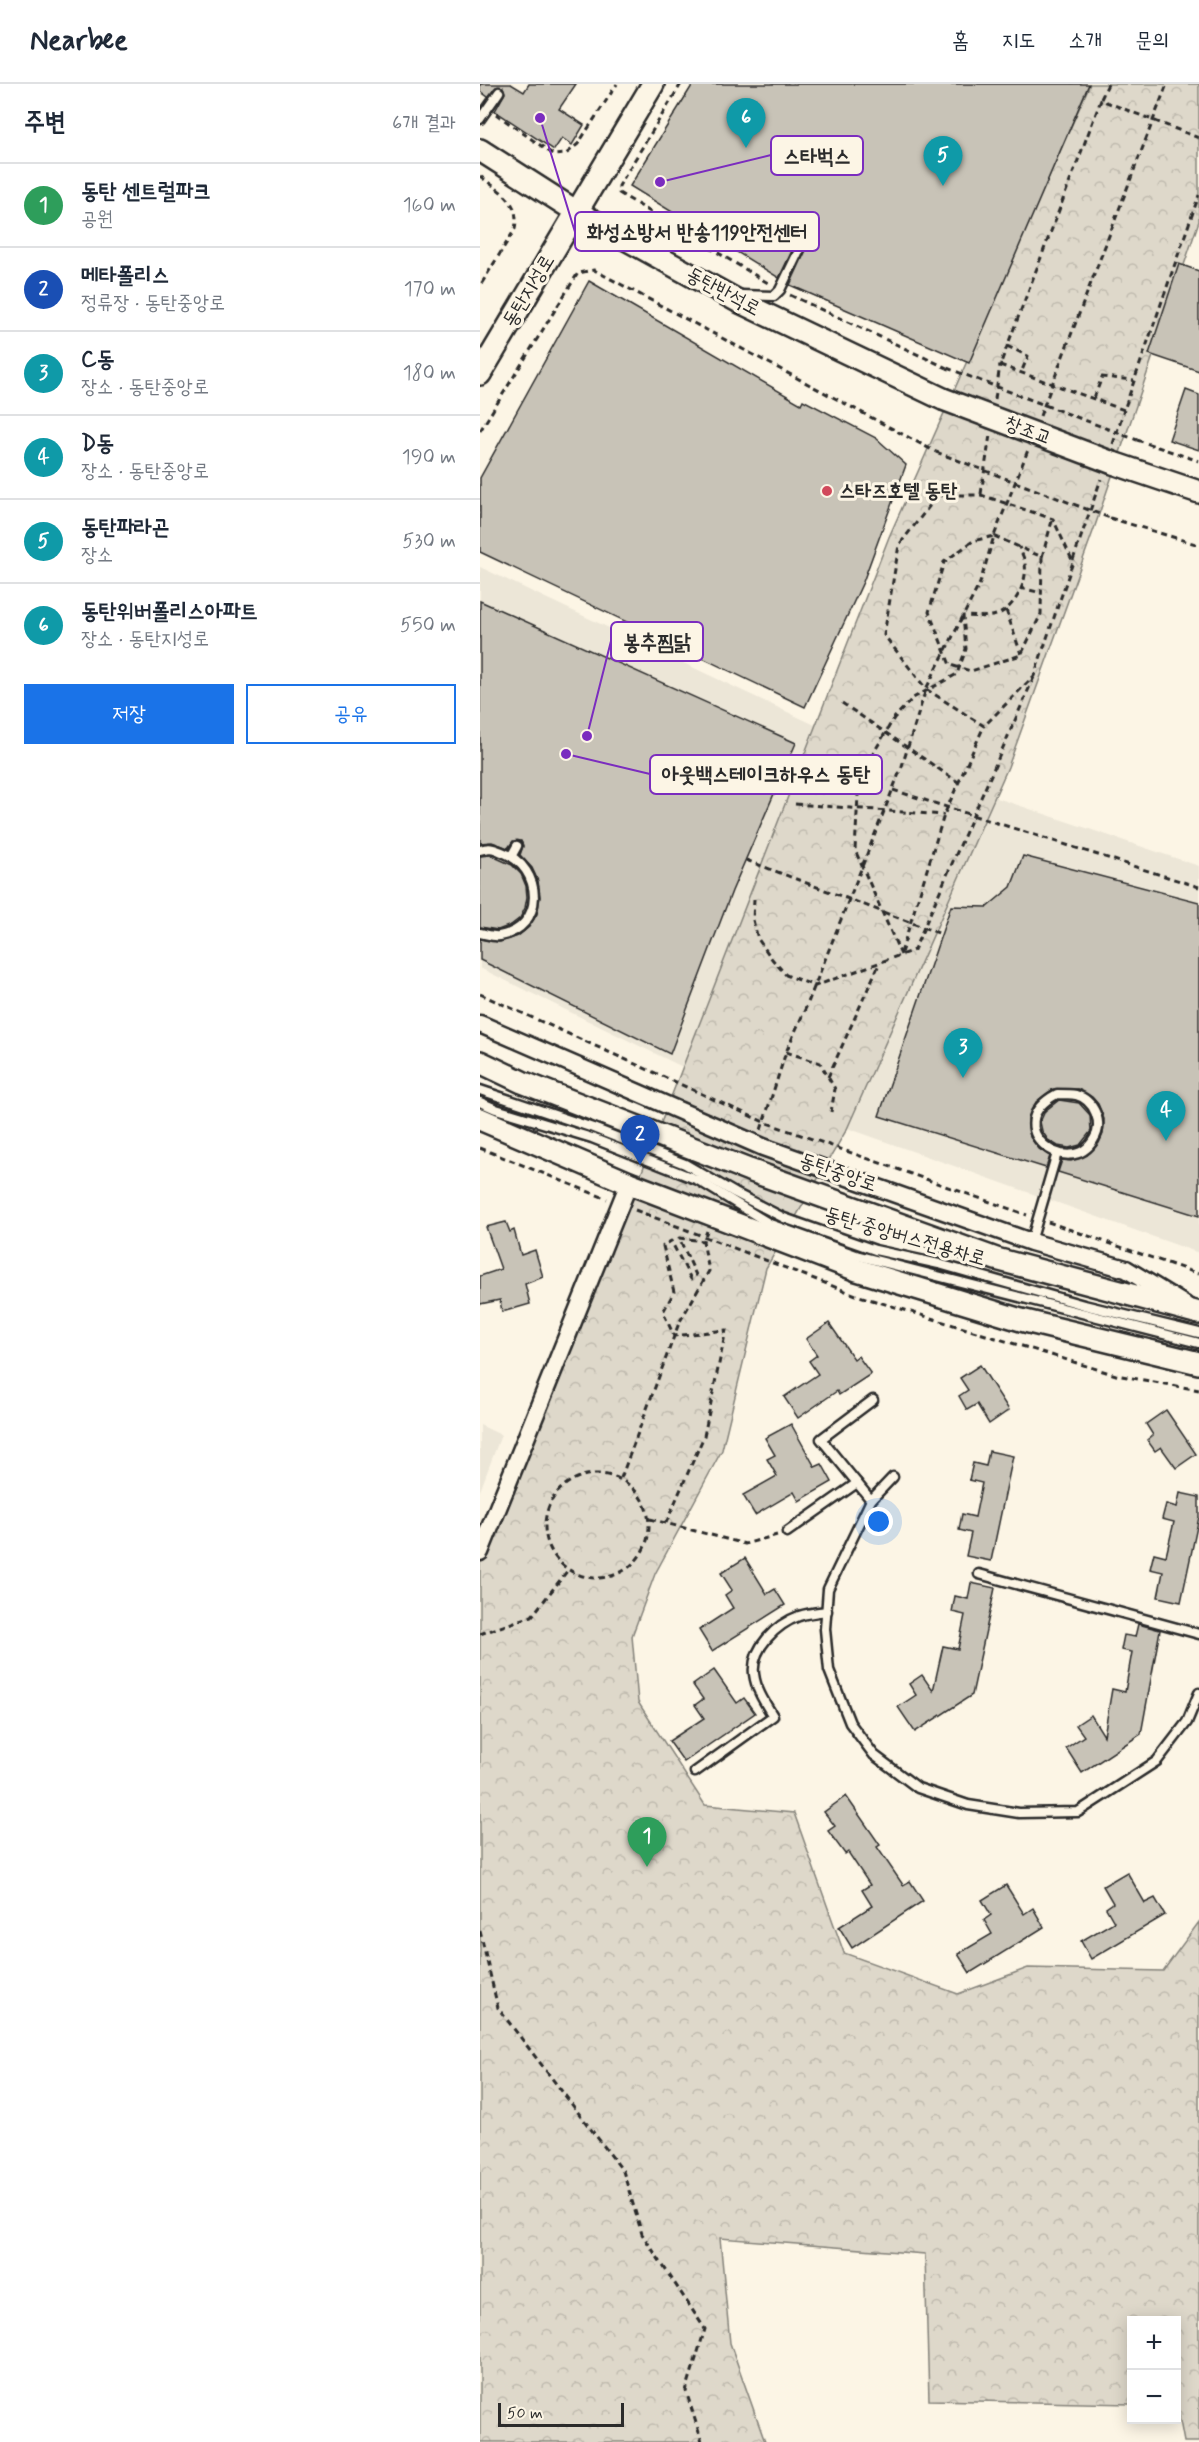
<!DOCTYPE html>
<html lang="ko">
<meta charset="utf-8">
<style>
:root{--surface:#fff;--page:#f6f6f7;--text:#1f2937;--muted:#747a83;--line:#e0e1e3;--accent:#1a73e8}
body{margin:0;font-family:Mynerve,"Poor Story",sans-serif;background:var(--page);color:var(--text)}
.controls{position:absolute;right:18px;bottom:18px;display:grid;overflow:hidden;border-radius:0px;box-shadow:0 3px 15px #0003}
.controls button{width:54px;height:54px;display:grid;place-items:center;padding:0;border:0;border-bottom:2px solid var(--line);background:var(--surface);color:var(--text);font:30px sans-serif}
.scale{position:absolute;left:18px;bottom:15px;width:126px;box-sizing:border-box;padding-left:6px;border:3px solid #2b2b2b;border-top:0;font-size:16px;line-height:21px;white-space:nowrap;color:#2b2b2b;-webkit-text-stroke:4px #fcf5e5;paint-order:stroke}
.you{position:absolute;left:399px;top:1438px;width:21px;height:21px;margin:-15px;border:4px solid #fff;border-radius:50%;background:#1a73e8;box-shadow:0 0 0 9px #1a73e833}
.badge{display:grid;place-items:center;width:39px;height:39px;border-radius:50%;background:var(--accent);color:#fff;font-size:20px;font-weight:700}
.pin{position:absolute;translate:-50% -50px;filter:drop-shadow(0 2px 3px #0008)}
.pin::after{content:'';position:absolute;top:32px;width:21px;height:18px;background:inherit;clip-path:polygon(0 0,100% 0,50% 100%)}
.list{margin:0;padding:0;list-style:none}
h2{display:flex;justify-content:space-between;align-items:center;height:78px;margin:0;padding:0 24px;font-size:26px}
h2 small{font-size:20px;font-weight:400;color:var(--muted)}
.list li{display:grid;grid-template-columns:39px 1fr auto;gap:18px;align-items:center;box-sizing:border-box;height:84px;padding:0 24px;border-top:2px solid var(--line)}
.list b{display:block;font-size:22px;white-space:nowrap}
.list p{margin:0;font-size:20px;white-space:nowrap;color:var(--muted)}
.list em{font-size:20px;font-style:normal;color:var(--muted)}
.actions{display:flex;gap:12px;padding:18px 24px}
.actions a{flex:1;padding:14px 0;border:2px solid var(--accent);border-radius:0px;text-align:center;font-size:21px;color:var(--accent)}
.actions .main{background:var(--accent);color:#fff}
.map{position:relative;flex:none;width:719px;height:2358px;overflow:hidden}
header{display:flex;align-items:center;gap:36px;box-sizing:border-box;height:84px;padding:0 30px;background:var(--surface);border-bottom:2px solid var(--line)}
header strong{font-size:28px}
nav{display:flex;gap:33px;margin-inline-start:auto;font-size:21px}
main{display:flex}
aside{flex:1;background:var(--surface)}
.map>svg:first-child{display:block}
.built{fill:#ece6d7}
.park{fill:url(#park-crowns);stroke:#84827a;stroke-width:1.5}
.building{fill:#c8c3b7;stroke:#2b2b2b;stroke-width:1.5}
.lines{fill:none;stroke-linecap:round;stroke-linejoin:round}
.service-casing{stroke:#2b2b2b;stroke-width:13}
.minor-casing{stroke:#2b2b2b;stroke-width:21}
.tertiary-casing{stroke:#2b2b2b;stroke-width:26}
.path{stroke:#2b2b2b;stroke-width:3;stroke-dasharray:6 4.5;stroke-linecap:butt}
.service{stroke:#fcf5e5;stroke-width:8}
.minor{stroke:#fcf5e5;stroke-width:16}
.tertiary{stroke:#fcf5e5;stroke-width:21}
.tertiary-bridge-casing{stroke:#2b2b2b;stroke-width:26;stroke-linecap:butt}
.path-bridge{stroke:#2b2b2b;stroke-width:3;stroke-dasharray:6 4.5;stroke-linecap:butt}
.tertiary-bridge{stroke:#fcf5e5;stroke-width:21}
.poi-dot{fill:#d1495b;stroke:#fcf5e5;stroke-width:2}
.labels{text-anchor:middle;dominant-baseline:central;stroke-width:6;stroke-linejoin:round;paint-order:stroke}
.street-label{font-size:20px;fill:#2b2b2b;stroke:#fcf5e5}
.poi-label{font-size:20px;font-weight:bold;fill:#2b2b2b;stroke:#fcf5e5;text-anchor:start}
.leader{fill:none;stroke:#7b2cbf;stroke-width:2}
.callout-dot{fill:#7b2cbf;stroke:#fcf5e5;stroke-width:2}
.callout{fill:#fcf5e5;stroke:#7b2cbf;stroke-width:2}
.callout-label{font-size:21px;text-anchor:middle;font-weight:bold;fill:#2b2b2b}
</style>
<header>
<strong>Nearbee</strong>
<nav><a>홈</a><a>지도</a><a>소개</a><a>문의</a></nav>
</header>
<main>
<aside>
<h2>주변<small>6개 결과</small></h2>
<ul class="list">
<li><span class="badge" style="background:#2e9e5b">1</span><div><b>동탄 센트럴파크</b><p>공원</p></div><em>160 m</em></li>
<li><span class="badge" style="background:#1a4fb4">2</span><div><b>메타폴리스</b><p>정류장 · 동탄중앙로</p></div><em>170 m</em></li>
<li><span class="badge" style="background:#0f9aa8">3</span><div><b>C동</b><p>장소 · 동탄중앙로</p></div><em>180 m</em></li>
<li><span class="badge" style="background:#0f9aa8">4</span><div><b>D동</b><p>장소 · 동탄중앙로</p></div><em>190 m</em></li>
<li><span class="badge" style="background:#0f9aa8">5</span><div><b>동탄파라곤</b><p>장소</p></div><em>530 m</em></li>
<li><span class="badge" style="background:#0f9aa8">6</span><div><b>동탄위버폴리스아파트</b><p>장소 · 동탄지성로</p></div><em>550 m</em></li>
</ul>
<div class="actions"><a class="main">저장</a><a>공유</a></div>
</aside>
<div class="map">
<svg width="719" height="2358" viewBox="0 0 719 2358">
<defs>
<pattern id="park-crowns" width="20" height="18" patternUnits="userSpaceOnUse" patternTransform="scale(1.5)"><rect width="20" height="18" fill="#ded8ca"/><path d="M2 6a3 3 0 1 1 6 0M12 15a3 3 0 1 1 6 0" fill="none" stroke="#bfbaae"/></pattern>
</defs>
<rect width="100%" height="100%" fill="#fcf5e5"/>
<filter id="ink" filterUnits="userSpaceOnUse"><feTurbulence type="fractalNoise" baseFrequency=".0167" numOctaves="2"/><feDisplacementMap in="SourceGraphic" scale="12" xChannelSelector="R" yChannelSelector="G"/><feConvolveMatrix kernelMatrix="1 2 1 2 8 2 1 2 1" color-interpolation-filters="sRGB"/></filter>
<g filter="url(#ink)">
<g class="built">
<path d="M0,483L422,682L719,782V1169L221,992L0,884Z"/>
<path d="M0,1341L21,1351L0,1407Z"/>
</g>
<path class="park" d="M610,0H719V137L615,442L528,683L367,1045L286,1184L242,1366L175,1490L152,1552L158,1618L225,1721L314,1729L364,1869L478,1910L548,1884L683,1887L719,1838V2358H704L697,2321L696,2236H652L651,2320L449,2316L445,2170L240,2154L250,2259L285,2358H0V1470L147,1126L409,453Z"/>
<g class="building">
<path d="M0,0H31L44,8L49,0H96L79,25L104,41L92,61L82,54L74,66L15,27L25,9L23,3H16L8,13L0,7Z"/>
<path d="M213,0H609L489,279L310,201L333,151L325,133L320,132L317,135L316,140L320,150L299,194L150,102Z"/>
<path d="M699,180L719,187V287L669,270Z"/>
<path d="M109,197L321,320L323,316L396,354L426,381L383,498L325,623L0,468V394Z"/>
<path d="M706,306L719,311V366L689,356Z"/>
<path d="M0,517L316,659L252,807L190,970L0,876V855L20,858L38,852L49,843L57,830L60,813L58,797L52,784L40,771L43,762L41,757H33L28,764L12,758L0,759Z"/>
<path d="M10,771L32,781L41,790L46,802L47,813L45,824L40,834L31,841L18,846L0,843V772Z"/>
<path d="M543,772L719,818V1132L578,1088L582,1076L591,1077L607,1071L619,1059L623,1050L624,1035L618,1020L612,1013L598,1005H573L556,1018L548,1034L550,1053L559,1065L570,1072L566,1084L399,1032L471,822L507,823L531,803Z"/>
<path d="M579,1016L599,1019L610,1031L611,1047L600,1061L589,1064L578,1062L568,1056L562,1047L560,1038L565,1027Z"/>
<path d="M26,1138L30,1148L34,1146L41,1171L55,1166L63,1193L45,1200L50,1220L22,1228L20,1216L0,1220V1192L21,1185L6,1143Z"/>
<path d="M349,1239L374,1275L378,1272L391,1290L359,1311L357,1307L318,1334L304,1313L338,1290L329,1277L337,1271L326,1255Z"/>
<path d="M500,1281L529,1326L509,1340L497,1320L487,1326L479,1312L488,1306L480,1294Z"/>
<path d="M686,1326L716,1370L696,1384L681,1363L675,1367L667,1356L673,1351L666,1340Z"/>
<path d="M311,1340L335,1383L342,1380L352,1398L319,1417L314,1408L275,1431L263,1411L297,1392L287,1375L295,1371L285,1354Z"/>
<path d="M509,1367L533,1372L511,1477L486,1472L491,1449L479,1446L482,1430L495,1433L502,1399L489,1396L493,1379L506,1382Z"/>
<path d="M700,1409L719,1413V1433L701,1518L678,1513L683,1488L670,1485L674,1469L686,1472L694,1438L682,1435L686,1420L697,1423Z"/>
<path d="M265,1474L287,1510L295,1505L305,1521L232,1567L219,1546L253,1524L245,1511L252,1506L241,1489Z"/>
<path d="M491,1499L515,1504L492,1611L435,1648L418,1623L436,1611L429,1600L442,1591L453,1607L463,1562L478,1565L485,1531L472,1528L475,1512L488,1515Z"/>
<path d="M658,1540L680,1546L661,1650L602,1689L586,1664L604,1652L596,1641L611,1631L624,1652L632,1605L645,1608L652,1568L641,1566L644,1551L655,1553Z"/>
<path d="M234,1586L257,1619L264,1614L275,1629L204,1678L189,1657L224,1634L215,1621L223,1615L213,1601Z"/>
<path d="M366,1712L400,1761L397,1763L423,1801L430,1797L443,1817L372,1864L359,1843L392,1822L382,1806L390,1801L368,1768L365,1770L348,1747L355,1742L344,1728Z"/>
<path d="M647,1788L665,1819L675,1814L685,1831L611,1875L601,1857L634,1838L626,1824L633,1819L623,1802Z"/>
<path d="M526,1801L544,1830L553,1824L564,1843L490,1889L478,1870L512,1850L504,1836L511,1831L502,1816Z"/>
</g>
<g class="lines">
<defs>
<g id="service">
<path d="M0,35L19,8"/>
<path d="M261,211L294,212L300,206L327,150L322,138"/>
<path d="M0,766C9,763 13,764 22,768C65,784 65,845 19,852C13,853 6,850 0,849"/>
<path d="M32,771L37,762"/>
<path d="M0,1006L113,1044L205,1080L255,1109L304,1134L395,1166L459,1180L604,1221L719,1249"/>
<path d="M577,1010C583,1010 590,1010 596,1011C614,1016 624,1039 614,1055C590,1098 516,1042 577,1010Z"/>
<path d="M0,1018L16,1025L112,1054L218,1096L290,1140L379,1172L719,1259"/>
<path d="M551,1158L577,1069"/>
<path d="M413,1393L391,1416L348,1505L345,1545L349,1586L370,1639L394,1671L438,1704L488,1721L539,1729L598,1728L677,1677L707,1638L719,1609"/>
<path d="M391,1416L341,1355L393,1316"/>
<path d="M307,1448L377,1399"/>
<path d="M499,1490L719,1550"/>
<path d="M215,1688L293,1632C285,1619 276,1606 274,1590C271,1564 297,1540 319,1532C328,1529 338,1528 347,1527"/>
</g>
<g id="minor">
<path d="M0,940L283,1063L551,1158L646,1185L705,1221"/>
<path d="M0,1468L149,1099"/>
</g>
<g id="tertiary">
<path d="M0,66L97,128L258,217L463,315"/>
<path d="M0,290L173,0"/>
<path d="M633,379L719,408"/>
<path d="M0,978L42,998L269,1086L516,1175L719,1229"/>
<path d="M0,1035L149,1099L377,1186L541,1236L719,1279"/>
</g>
</defs>
<use href="#service" class="service-casing"/>
<use href="#minor" class="minor-casing"/>
<use href="#tertiary" class="tertiary-casing"/>
<g class="path">
<path d="M201,0L146,90L139,102V109L288,199"/>
<path d="M621,15L628,0"/>
<path d="M16,30L74,71L86,70L98,60L137,0"/>
<path d="M719,54L621,16L520,281L644,326L719,111"/>
<path d="M0,92C19,107 41,117 35,145L0,202"/>
<path d="M310,211L467,284"/>
<path d="M527,262L548,272L541,289"/>
<path d="M614,314L622,293L654,296"/>
<path d="M515,315L520,281"/>
<path d="M560,332L687,0"/>
<path d="M0,347L98,189L114,186L456,368"/>
<path d="M657,356L719,377"/>
<path d="M633,360L644,326"/>
<path d="M501,410L510,351"/>
<path d="M458,411H501L573,435L593,478L554,592L504,642L446,605L404,551L419,461Z"/>
<path d="M630,434L719,461"/>
<path d="M514,452L562,473L561,530L541,571L491,587L470,581L449,528L464,478L493,457Z"/>
<path d="M562,473L572,437"/>
<path d="M593,476L621,395"/>
<path d="M540,504L562,509"/>
<path d="M526,526L541,570"/>
<path d="M362,619L478,698"/>
<path d="M413,706L719,803"/>
<path d="M315,720L464,731"/>
<path d="M274,815L273,836L278,855L292,875L306,891L335,902L434,866L554,593"/>
<path d="M421,869L464,731L504,642"/>
<path d="M421,871L375,766L378,711L386,682L414,634L433,614L477,590L486,565L483,532C493,532 507,534 516,531C534,525 548,499 545,480C545,475 541,468 539,463"/>
<path d="M0,910L284,1038L547,1131"/>
<path d="M306,968L340,979L355,1005L351,1028"/>
<path d="M348,993L400,878"/>
<path d="M281,1046L306,968L327,921L422,682L446,605L500,499L514,452L548,366"/>
<path d="M0,1064L127,1115"/>
<path d="M155,1126L376,1211L636,1291L719,1306"/>
<path d="M568,1138L719,1190"/>
<circle cx="117" cy="1442" r="52"/>
<path d="M141,1394L199,1239L229,1187L223,1157L227,1147"/>
<path d="M170,1435L265,1460L297,1451"/>
<path d="M186,1439L224,1352L246,1246L194,1252L183,1228L194,1208L183,1162L191,1157L211,1195L216,1191L199,1154L223,1157"/>
<path d="M0,1550L52,1532L88,1486"/>
<path d="M0,1847L18,1924L143,2087L162,2150L225,2245L206,2307L222,2358"/>
</g>
<use href="#service" class="service"/>
<use href="#minor" class="minor"/>
<use href="#tertiary" class="tertiary"/>
<defs>
<path id="tertiary-bridge" d="M463,315L633,379"/>
</defs>
<use href="#tertiary-bridge" class="tertiary-bridge-casing"/>
<g class="path-bridge">
<path d="M467,284L657,356"/>
<path d="M456,368L630,434"/>
<path d="M266,776L461,850"/>
</g>
<use href="#tertiary-bridge" class="tertiary-bridge"/>
</g>
</g>
<circle class="poi-dot" cx="347" cy="407" r="6"/>
<g class="labels">
<g class="street-label">
<text transform="translate(49 207) rotate(-59)">동탄지성로</text>
<text transform="translate(243 208) rotate(28)">동탄반석로</text>
<text transform="translate(548 347) rotate(21)">창조교</text>
<text transform="translate(358 1089) rotate(19)">동탄중앙로</text>
<text transform="translate(425 1153) rotate(16)">동탄 중앙버스전용차로</text>
</g>
<g class="poi-label">
<text x="359" y="407">스타즈호텔 동탄</text>
</g>
</g>
<path class="leader" d="M180 98L291 71M60 34L95 148M107 652L131 557M86 670L170 690"/>
<g class="callout-dot">
<circle cx="180" cy="98" r="6"/>
<circle cx="60" cy="34" r="6"/>
<circle cx="107" cy="652" r="6"/>
<circle cx="86" cy="670" r="6"/>
</g>
<g class="callout">
<rect x="291" y="52" width="92" height="39" rx="6"/>
<rect x="95" y="128" width="244" height="39" rx="6"/>
<rect x="131" y="538" width="92" height="39" rx="6"/>
<rect x="170" y="671" width="232" height="39" rx="6"/>
</g>
<g class="callout-label">
<text x="337" y="79">스타벅스</text>
<text x="217" y="155">화성소방서 반송119안전센터</text>
<text x="177" y="565">봉추찜닭</text>
<text x="286" y="697">아웃백스테이크하우스 동탄</text>
</g>
</svg>
<div class="controls">
<button>+</button>
<button>−</button>
</div>
<div class="scale">50 m</div>
<div class="you"></div>
<div class="pin badge" style="left:167px;top:1783px;background:#2e9e5b">1</div>
<div class="pin badge" style="left:160px;top:1081px;background:#1a4fb4">2</div>
<div class="pin badge" style="left:483px;top:994px;background:#0f9aa8">3</div>
<div class="pin badge" style="left:686px;top:1057px;background:#0f9aa8">4</div>
<div class="pin badge" style="left:463px;top:102px;background:#0f9aa8">5</div>
<div class="pin badge" style="left:266px;top:64px;background:#0f9aa8">6</div>
</div>
</main>
